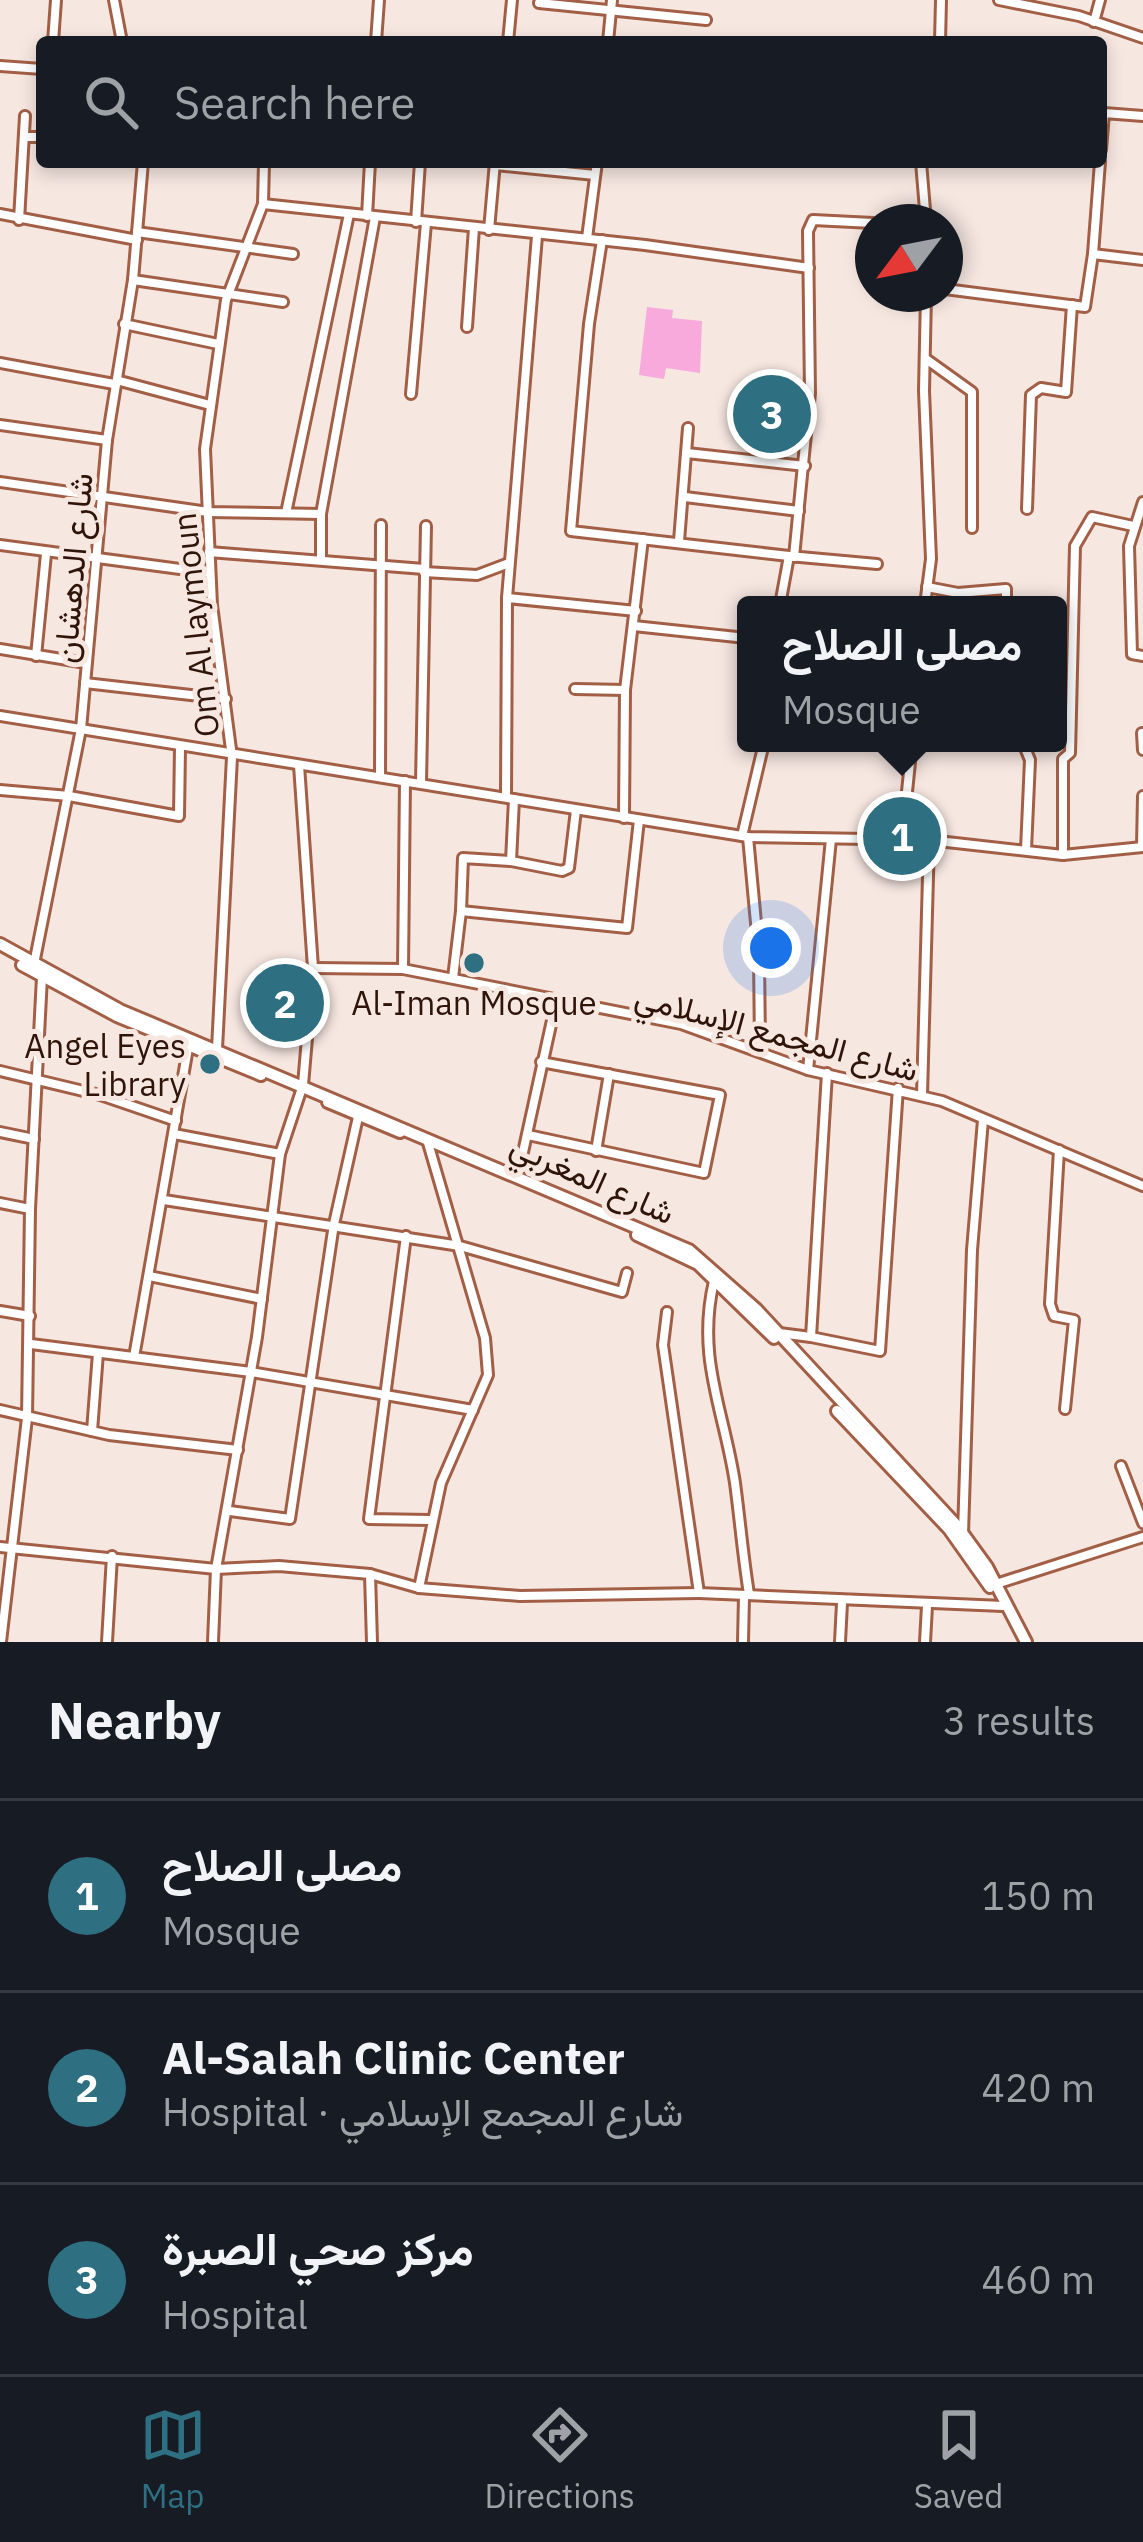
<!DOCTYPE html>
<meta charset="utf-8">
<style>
:root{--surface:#171b24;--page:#20242c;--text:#f1f3f6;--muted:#9ea1a6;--line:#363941;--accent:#2e6f82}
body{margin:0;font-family:"IBM Plex Sans",Vazirmatn,sans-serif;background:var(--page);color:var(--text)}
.compass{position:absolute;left:855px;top:204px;width:108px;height:108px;border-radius:50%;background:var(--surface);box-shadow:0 6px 18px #0003;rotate:238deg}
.you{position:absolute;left:771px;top:948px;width:42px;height:42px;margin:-30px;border:9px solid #fff;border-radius:50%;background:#1a73e8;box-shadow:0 0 0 18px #1a73e833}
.badge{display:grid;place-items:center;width:78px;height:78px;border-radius:50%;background:var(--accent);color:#fff;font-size:39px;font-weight:700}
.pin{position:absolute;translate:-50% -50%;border:6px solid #fff;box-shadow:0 3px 12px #0006}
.popup{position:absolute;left:737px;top:596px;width:330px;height:156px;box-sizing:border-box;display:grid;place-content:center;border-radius:12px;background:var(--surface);filter:drop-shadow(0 3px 9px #0005);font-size:39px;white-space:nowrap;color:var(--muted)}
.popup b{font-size:45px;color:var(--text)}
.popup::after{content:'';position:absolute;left:50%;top:100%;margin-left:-24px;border:24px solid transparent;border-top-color:var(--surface)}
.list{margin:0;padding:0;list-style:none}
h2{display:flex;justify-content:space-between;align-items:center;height:156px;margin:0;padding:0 48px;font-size:51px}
h2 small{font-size:39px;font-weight:400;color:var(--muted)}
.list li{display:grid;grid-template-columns:78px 1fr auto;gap:36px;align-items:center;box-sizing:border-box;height:192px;padding:0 48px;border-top:3px solid var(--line)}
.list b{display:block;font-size:45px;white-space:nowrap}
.list p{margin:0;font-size:39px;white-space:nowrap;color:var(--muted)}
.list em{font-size:39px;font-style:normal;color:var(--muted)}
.icon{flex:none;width:66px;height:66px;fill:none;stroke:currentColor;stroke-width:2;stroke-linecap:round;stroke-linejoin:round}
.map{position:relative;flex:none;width:1143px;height:1642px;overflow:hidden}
.search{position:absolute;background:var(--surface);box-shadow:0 6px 18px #0003;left:36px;right:36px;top:36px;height:132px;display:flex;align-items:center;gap:30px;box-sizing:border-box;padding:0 42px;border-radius:12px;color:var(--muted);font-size:45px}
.sheet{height:732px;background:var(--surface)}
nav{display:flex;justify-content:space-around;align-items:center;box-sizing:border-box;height:168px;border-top:3px solid var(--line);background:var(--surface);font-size:33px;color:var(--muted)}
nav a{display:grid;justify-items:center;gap:6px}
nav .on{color:var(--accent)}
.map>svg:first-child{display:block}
.green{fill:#f8aadc}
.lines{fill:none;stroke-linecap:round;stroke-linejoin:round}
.minor-casing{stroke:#a25f46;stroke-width:14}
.secondary-casing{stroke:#a25f46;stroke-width:16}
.minor{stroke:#fff;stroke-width:8}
.secondary{stroke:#fff;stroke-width:10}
.poi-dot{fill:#2e6f82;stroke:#f7e7e1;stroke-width:4.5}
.labels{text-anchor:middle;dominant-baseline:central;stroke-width:10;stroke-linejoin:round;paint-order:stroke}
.street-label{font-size:33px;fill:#2f140a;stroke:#f7e7e1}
.poi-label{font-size:33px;fill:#2f140a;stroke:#f7e7e1}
</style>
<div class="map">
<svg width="1143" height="1642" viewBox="0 0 1143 1642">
<rect width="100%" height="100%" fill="#f7e7e1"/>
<path class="green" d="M647,307L673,310L672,318L702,321L700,373L666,368L664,379L639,375Z"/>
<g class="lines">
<defs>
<g id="minor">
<path d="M114,0L122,42"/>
<path d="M999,0L1079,16L1143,38"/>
<path d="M539,3L706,20"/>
<path d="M1094,22L1100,0"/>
<path d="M53,42L56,0"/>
<path d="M376,42L379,0"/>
<path d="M508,42L512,0"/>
<path d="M608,42L612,0"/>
<path d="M940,42L941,0"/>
<path d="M0,66L42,69"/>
<path d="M25,137H42"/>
<path d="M1101,150L1104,113L1143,116"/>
<path d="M921,162L926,222"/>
<path d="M495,165L595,175"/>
<path d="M263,204L645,245L809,268"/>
<path d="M0,214L137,240"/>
<path d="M367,216L370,162"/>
<path d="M19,220L25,116"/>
<path d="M416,222L420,162"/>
<path d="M489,230L495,162"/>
<path d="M137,232L293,254"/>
<path d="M587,238L597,162"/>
<path d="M602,240L589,324L571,531L789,556"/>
<path d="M1093,254L1100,162"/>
<path d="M133,280L283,302"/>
<path d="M945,289L1085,307L1093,254L1143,260"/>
<path d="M124,324L218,344"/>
<path d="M467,327L474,228"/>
<path d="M926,359L972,392V528"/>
<path d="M0,363L114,384"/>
<path d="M120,381L210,405"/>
<path d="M411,394L426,223"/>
<path d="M0,425L107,440"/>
<path d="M687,453L805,466"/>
<path d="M0,482L208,512L321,514"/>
<path d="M685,497L799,511"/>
<path d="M1143,502L1129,546L1132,654L1143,656"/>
<path d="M1027,509L1031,395L1041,388L1066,392L1072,305"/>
<path d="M286,513L349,214"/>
<path d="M679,541L688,428"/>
<path d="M0,545L210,573"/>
<path d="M209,552L424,569"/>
<path d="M794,557L810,393L808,231L813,220L873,223"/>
<path d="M321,559V514L375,217"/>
<path d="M424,572L477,575L509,563"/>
<path d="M927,587L958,593L1006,589V605"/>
<path d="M507,598L537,236"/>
<path d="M780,605L789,556L877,564"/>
<path d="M925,605L931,559L924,391L926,294"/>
<path d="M634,626L746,638"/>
<path d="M0,649L86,663"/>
<path d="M36,656L46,554"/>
<path d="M85,683L226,699"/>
<path d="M575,689L625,690"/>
<path d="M0,716L748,837L929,840L1063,855L1143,847"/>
<path d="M1142,733L1143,750"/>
<path d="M1023,743L1030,760L1026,850"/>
<path d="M380,777L381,525"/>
<path d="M421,783L426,526"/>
<path d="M0,790L69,796L179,816L180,748"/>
<path d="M506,797L507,598L636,611"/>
<path d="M514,799L511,861L562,871L569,868L576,810"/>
<path d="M624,818L625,690L643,539"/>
<path d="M742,836L764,743"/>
<path d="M748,837L759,955L760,1048"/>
<path d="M902,840L912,743"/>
<path d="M1142,847L1143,796"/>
<path d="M1063,855V759L1070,753L1075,546L1092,517L1133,526"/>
<path d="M461,911L463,858L510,861"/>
<path d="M313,968L403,969L681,1024L808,1070L942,1101L1143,1186"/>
<path d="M403,969L405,781"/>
<path d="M453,978L461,911L627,928L639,820"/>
<path d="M217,1049L232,757L212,605L205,449L226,300L263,204L264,162"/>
<path d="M808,1070L831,839"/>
<path d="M0,1071L100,1095L176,1121"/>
<path d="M922,1095L929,840"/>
<path d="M0,1132L34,1139"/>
<path d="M174,1134L280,1154"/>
<path d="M528,1135L704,1173L720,1095L541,1062"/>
<path d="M1059,1150L1050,1304L1054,1316L1074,1320L1065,1409"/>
<path d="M596,1151L609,1074"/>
<path d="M518,1175L556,1002"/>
<path d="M164,1200L460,1246L622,1292L627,1273"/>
<path d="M0,1203L30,1209"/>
<path d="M406,1236L369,1519L430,1520"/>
<path d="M149,1276L262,1299"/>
<path d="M714,1281C696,1358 724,1410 735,1483C740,1520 743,1557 749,1594L744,1596L743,1642"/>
<path d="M0,1311L30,1316"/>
<path d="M667,1312L663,1345L699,1593L1003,1606"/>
<path d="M779,1333L811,1337L827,1073"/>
<path d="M811,1337L880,1351L898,1088"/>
<path d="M31,1344L251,1372L473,1410"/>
<path d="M134,1357L188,1048"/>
<path d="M0,1410L109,1435L238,1450"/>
<path d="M92,1431L98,1353"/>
<path d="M1121,1466L1143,1523"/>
<path d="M230,1511L290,1519L334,1224L358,1117"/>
<path d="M963,1534L972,1250L983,1120"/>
<path d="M0,1547L216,1569L279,1566L370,1574L419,1588L520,1596L699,1593"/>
<path d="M370,1574L372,1642"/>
<path d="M996,1584L1143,1537"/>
<path d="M419,1588L441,1483L488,1375L485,1338L428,1143"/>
<path d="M1,1642L27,1418L30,1209L42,977L34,964L81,729L107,440L133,280L143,162"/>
<path d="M107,1642L112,1556"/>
<path d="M213,1642L216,1569L257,1337L280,1154L303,1085L313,968L299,765"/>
<path d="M840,1642L842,1603"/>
<path d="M925,1642L927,1606"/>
</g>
<g id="secondary">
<path d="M0,944L120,1010L689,1250L756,1309L958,1527L987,1567L1026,1642"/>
<path d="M22,965L117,1016L261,1075"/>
<path d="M328,1102L400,1132"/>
<path d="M637,1235L698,1264L774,1338"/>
<path d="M837,1411L949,1529L990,1587"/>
</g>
</defs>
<use href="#minor" class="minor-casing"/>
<use href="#secondary" class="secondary-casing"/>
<use href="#minor" class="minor"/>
<use href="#secondary" class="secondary"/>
</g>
<g class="poi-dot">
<circle cx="474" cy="963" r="12"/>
<circle cx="210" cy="1064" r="12"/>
</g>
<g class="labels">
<g class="street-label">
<text transform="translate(72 568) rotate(-85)">شارع الدهشان</text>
<text transform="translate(195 625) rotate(-96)">Om Al laymoun</text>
<text transform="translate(777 1032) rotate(15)">شارع المجمع الإسلامي</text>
<text transform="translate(593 1178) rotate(24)">شارع المغربي</text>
</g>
<g class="poi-label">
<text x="474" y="1002">Al-Iman Mosque</text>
<text x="186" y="1045" text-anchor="end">Angel Eyes<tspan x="186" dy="38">Library</tspan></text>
</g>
</g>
</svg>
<svg class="compass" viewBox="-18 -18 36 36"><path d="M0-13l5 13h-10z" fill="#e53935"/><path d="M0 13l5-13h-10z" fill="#9ea1a6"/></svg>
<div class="you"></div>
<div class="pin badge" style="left:902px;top:836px">1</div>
<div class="popup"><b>مصلى الصلاح</b>Mosque</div>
<div class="pin badge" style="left:285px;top:1003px">2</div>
<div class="pin badge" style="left:772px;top:414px">3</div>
<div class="search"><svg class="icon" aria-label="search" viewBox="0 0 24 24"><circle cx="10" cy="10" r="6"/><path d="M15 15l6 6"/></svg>Search here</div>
</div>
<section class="sheet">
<h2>Nearby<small>3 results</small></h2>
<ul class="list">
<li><span class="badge">1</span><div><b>مصلى الصلاح</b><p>Mosque</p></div><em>150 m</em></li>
<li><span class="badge">2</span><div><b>Al-Salah Clinic Center</b><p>Hospital · شارع المجمع الإسلامي</p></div><em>420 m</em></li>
<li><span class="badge">3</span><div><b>مركز صحي الصبرة</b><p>Hospital</p></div><em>460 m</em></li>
</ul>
</section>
<nav>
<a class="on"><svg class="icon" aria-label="map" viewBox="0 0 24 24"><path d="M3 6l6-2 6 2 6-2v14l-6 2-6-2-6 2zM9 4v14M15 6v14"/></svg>Map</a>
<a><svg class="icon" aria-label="directions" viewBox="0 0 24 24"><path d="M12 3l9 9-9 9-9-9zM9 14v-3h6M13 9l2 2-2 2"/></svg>Directions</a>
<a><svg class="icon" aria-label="saved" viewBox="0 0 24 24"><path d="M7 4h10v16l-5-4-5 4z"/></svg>Saved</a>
</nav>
